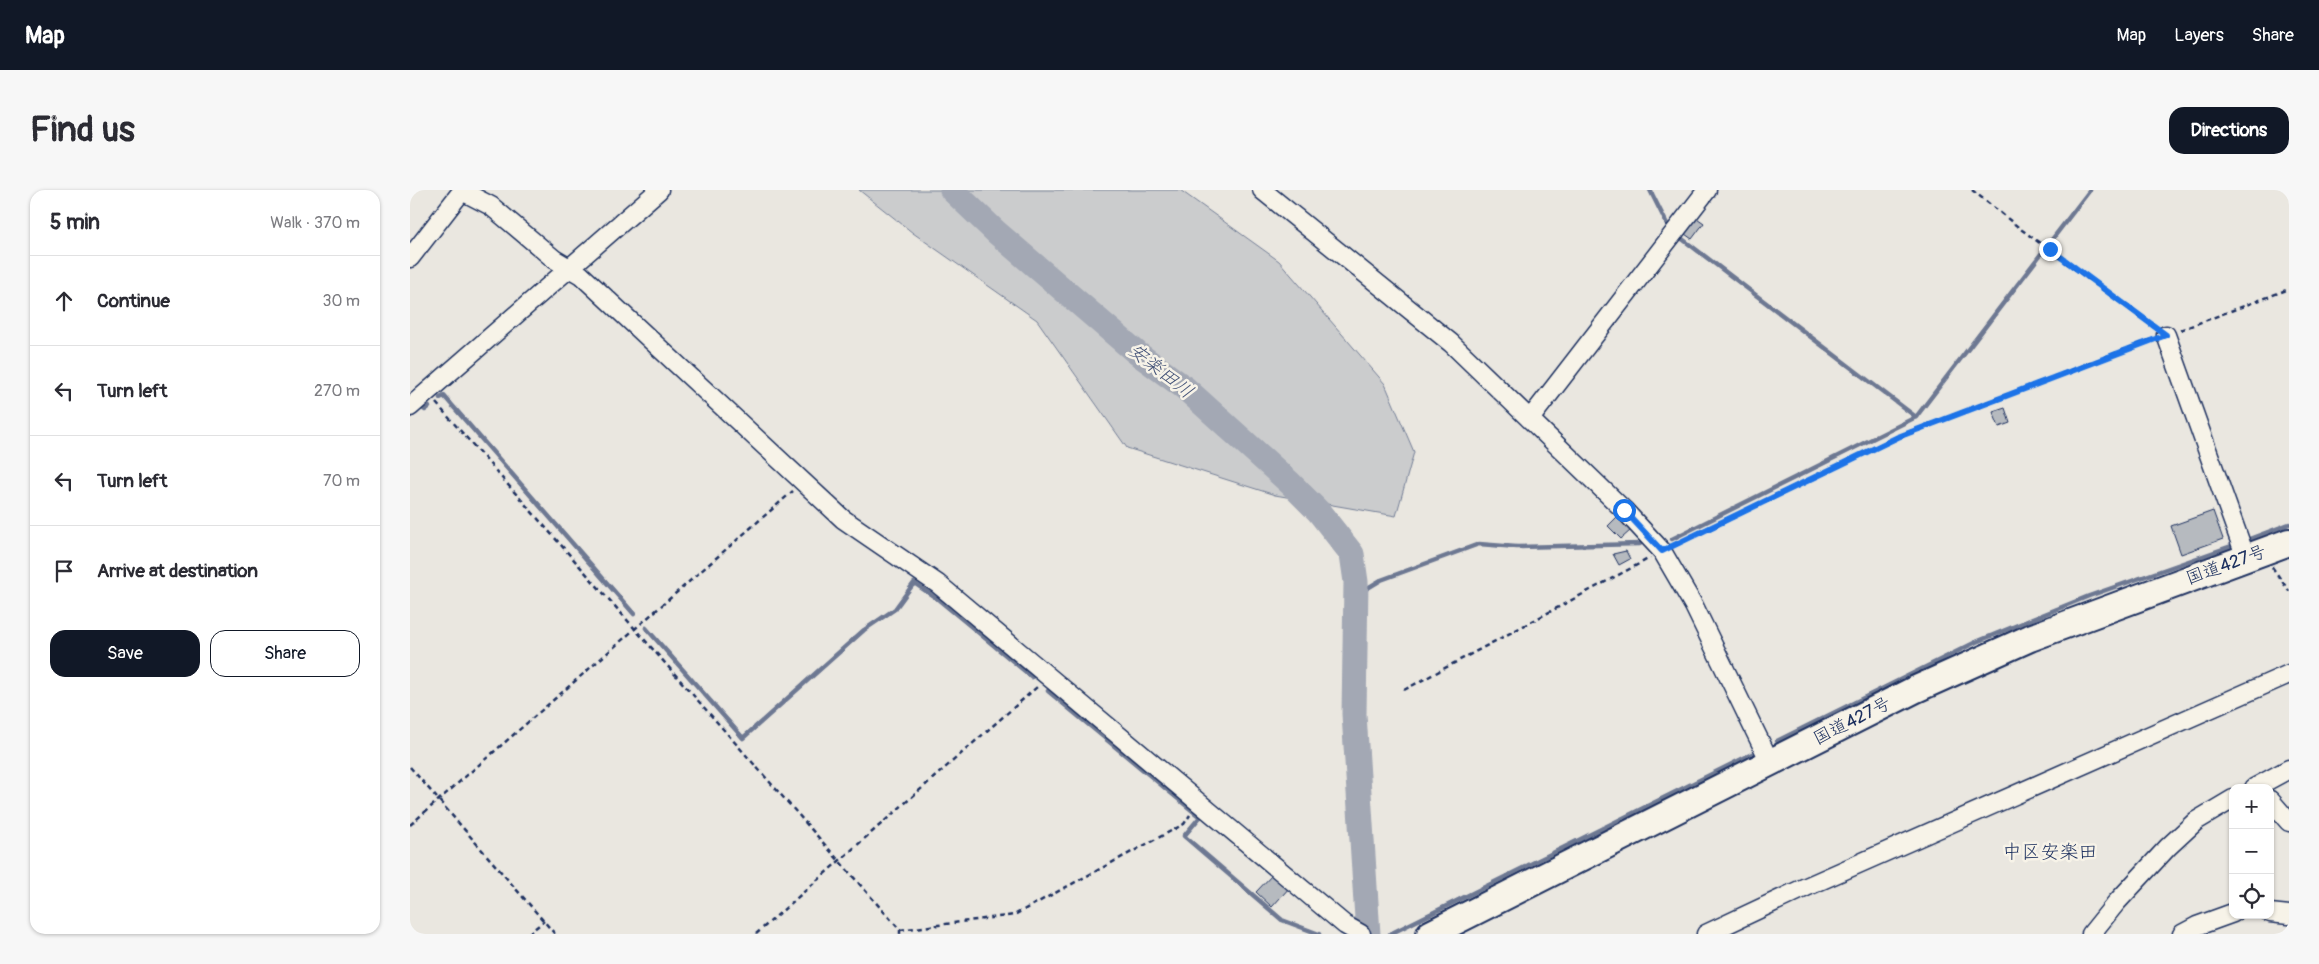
<!DOCTYPE html>
<meta charset="utf-8">
<style>
:root{--surface:#fff;--page:#f7f7f7;--text:#2b2b33;--muted:#7c7c81;--line:#e1e1e2;--accent:#111827}
body{margin:0;font-family:Pangolin,"Klee One",sans-serif;background:var(--page);color:var(--text)}
.controls{position:absolute;right:15px;bottom:15px;display:grid;overflow:hidden;border-radius:10px;box-shadow:0 1px 4px #0004}
.controls button{width:45px;height:45px;display:grid;place-items:center;padding:0;border:0;border-bottom:1px solid var(--line);background:var(--surface);color:var(--text);font:25px sans-serif}
.stop{position:absolute;width:15px;height:15px;margin:-11px;border:4px solid #1a73e8;border-radius:50%;background:#fff}
.stop.end{background:#1a73e8;border-color:#fff;box-shadow:0 1px 5px #0008}
.list{margin:0;padding:0;list-style:none}
h2{display:flex;justify-content:space-between;align-items:center;height:65px;margin:0;padding:0 20px;font-size:21px}
h2 small{font-size:16px;font-weight:400;color:var(--muted)}
.list li{display:grid;grid-template-columns:32px 1fr auto;gap:15px;align-items:center;box-sizing:border-box;height:90px;padding:0 20px;border-top:1px solid var(--line)}
.list b{display:block;font-size:19px;white-space:nowrap}
.list em{font-size:16px;font-style:normal;color:var(--muted)}
.actions{display:flex;gap:10px;padding:15px 20px}
.actions a{flex:1;padding:11px 0;border:1px solid var(--accent);border-radius:15px;text-align:center;font-size:18px;color:var(--accent)}
.actions .main{background:var(--accent);color:#fff}
.icon{flex:none;width:28px;height:28px;fill:none;stroke:currentColor;stroke-width:2;stroke-linecap:round;stroke-linejoin:round}
.map{position:relative;flex:none;width:1879px;height:744px;overflow:hidden;border-radius:15px}
header{display:flex;align-items:center;gap:30px;box-sizing:border-box;height:70px;padding:0 25px;background:var(--accent);color:#fff}
header strong{font-size:24px}
nav{display:flex;gap:28px;margin-inline-start:auto;font-size:18px}
.intro{display:flex;align-items:center;justify-content:space-between;box-sizing:border-box;height:120px;padding:0 30px}
h1{margin:0;font-size:35px}
.button{padding:12px 22px;border-radius:15px;background:var(--accent);color:#fff;font-size:18px;font-weight:700}
main{display:flex;gap:30px;padding:0 30px}
aside{flex:1;background:var(--surface);border-radius:15px;box-shadow:0 1px 4px #0004}
.map>svg:first-child{display:block}
.green{fill:#cbcccd;stroke:#737e96}
.lines{fill:none;stroke-linecap:round;stroke-linejoin:round}
.stream{stroke:#6d7892;stroke-width:4.5}
.river{stroke:#a3a8b4;stroke-width:25}
.building{fill:#b6babf;stroke:#1b2f5e}
.minor-casing{stroke:#1b2f5e;stroke-width:21}
.highway-casing{stroke:#1b2f5e;stroke-width:30}
.path{stroke:#1b2f5e;stroke-width:2.5;stroke-dasharray:5 4;stroke-linecap:butt}
.minor{stroke:#f7f3e8;stroke-width:18}
.highway{stroke:#f7f3e8;stroke-width:26}
.route{stroke:#1a73e8;stroke-width:6}
.labels{text-anchor:middle;dominant-baseline:central;stroke-width:5;stroke-linejoin:round;paint-order:stroke}
.street-label{font-size:18px;fill:#1b2f5e;stroke:#f7f3e8}
.water-label{font-size:19px;font-style:italic;fill:#445378;stroke:#f7f3e8}
.neighbourhood-label{font-size:19px;fill:#1b2f5e;stroke:#f7f3e8}
</style>
<header>
<strong>Map</strong>
<nav><a>Map</a><a>Layers</a><a>Share</a></nav>
</header>
<div class="intro"><h1>Find us</h1><a class="button">Directions</a></div>
<main>
<aside>
<h2>5 min<small>Walk · 370 m</small></h2>
<ul class="list">
<li><svg class="icon" aria-label="ahead" viewBox="0 0 24 24"><path d="M12 20V5M6 11l6-6 6 6"/></svg><div><b>Continue</b></div><em>30 m</em></li>
<li><svg class="icon" aria-label="left" viewBox="0 0 24 24"><path d="M17 20v-9H6M10 6l-5 5 5 5"/></svg><div><b>Turn left</b></div><em>270 m</em></li>
<li><svg class="icon" aria-label="left" viewBox="0 0 24 24"><path d="M17 20v-9H6M10 6l-5 5 5 5"/></svg><div><b>Turn left</b></div><em>70 m</em></li>
<li><svg class="icon" aria-label="arrive" viewBox="0 0 24 24"><path d="M6 21V4h12l-3 4 3 4H6"/></svg><div><b>Arrive at destination</b></div></li>
</ul>
<div class="actions"><a class="main">Save</a><a>Share</a></div>
</aside>
<div class="map">
<svg width="1879" height="744" viewBox="0 0 1879 744">
<rect width="100%" height="100%" fill="#eae7e0"/>
<filter id="ink" filterUnits="userSpaceOnUse"><feTurbulence type="fractalNoise" baseFrequency=".02" numOctaves="2"/><feDisplacementMap in="SourceGraphic" scale="10" xChannelSelector="R" yChannelSelector="G"/><feConvolveMatrix kernelMatrix="1 2 1 2 8 2 1 2 1" color-interpolation-filters="sRGB"/></filter>
<g filter="url(#ink)">
<path class="green" d="M449,0H770L869,71L975,194L1004,262L986,326L865,305L717,258L627,130L503,43Z"/>
<g class="lines">
<g class="stream">
<path d="M1240,0L1259,38"/>
<path d="M1271,48L1506,227"/>
<path d="M30,208L34,206L224,424"/>
<path d="M0,226L11,217L15,220L19,217"/>
<path d="M1262,349L1506,227L1680,0"/>
<path d="M1834,351L1879,334"/>
<path d="M946,405L971,390L1069,354L1107,357L1230,354"/>
<path d="M236,438L333,548L454,440L485,419L504,393L529,410L622,487"/>
<path d="M638,501L790,627L774,646L872,730L909,744"/>
<path d="M1367,551L1566,452L1679,406L1827,354"/>
<path d="M980,744L1342,564"/>
</g>
<path class="river" d="M542,0L586,42L727,163L775,198L880,293L909,322L942,364L946,392L944,524L958,744"/>
</g>
<g class="building">
<path d="M1284,26L1294,33L1282,49L1272,42Z"/>
<path d="M1595,218L1600,233L1589,237L1583,222Z"/>
<path d="M1803,321L1813,349L1771,364L1761,336Z"/>
<path d="M1208,326L1221,340L1211,349L1198,336Z"/>
<path d="M1216,361L1220,369L1209,375L1203,364Z"/>
<path d="M864,683L880,697L862,717L846,702Z"/>
</g>
<g class="lines">
<defs>
<g id="minor">
<path d="M852,0L1041,153L1214,320L1252,361L1284,416L1360,572"/>
<path d="M0,68L52,1L81,16L144,69L171,85L433,329L528,394L935,735L951,744"/>
<path d="M1756,145L1836,368"/>
<path d="M0,217L249,0"/>
<path d="M1120,229L1297,0"/>
<path d="M1844,598L1879,579"/>
<path d="M1860,610L1879,632"/>
<path d="M1860,723L1879,725"/>
<path d="M1296,744L1396,697L1879,484"/>
<path d="M1681,744L1706,713L1758,657L1786,631L1823,609"/>
<path d="M1772,744L1787,736L1823,723"/>
</g>
<path id="highway" d="M1020,744L1504,500L1620,448L1879,352"/>
</defs>
<use href="#minor" class="minor-casing"/>
<use href="#highway" class="highway-casing"/>
<g class="path">
<path d="M1562,0L1612,40L1745,137"/>
<path d="M1770,140L1879,99"/>
<path d="M26,213L490,740V744"/>
<path d="M1265,355L1488,247L1741,150"/>
<path d="M1862,377L1879,401"/>
<path d="M994,500L1240,368"/>
<path d="M0,577L145,744"/>
<path d="M0,635L383,301"/>
<path d="M490,740L604,725L774,634L780,625"/>
<path d="M118,744L134,731"/>
<path d="M346,744L627,497"/>
</g>
<use href="#minor" class="minor"/>
<use href="#highway" class="highway"/>
</g>
</g>
<g class="lines" filter="url(#ink)">
<path class="route" d="M1214,320L1252,361L1488,247L1756,145L1640,59"/>
</g>
<g class="labels">
<g class="street-label">
<text transform="translate(1816 375) rotate(-20)">国道427号</text>
<text transform="translate(1442 531) rotate(-27)">国道427号</text>
</g>
<g class="water-label">
<text transform="translate(751 181) rotate(38)">安楽田川</text>
</g>
<g class="neighbourhood-label">
<text x="1640" y="662">中区安楽田</text>
</g>
</g>
</svg>
<div class="controls">
<button>+</button>
<button>−</button>
<button><svg class="icon" aria-label="locate" viewBox="0 0 24 24"><circle cx="12" cy="12" r="6"/><path d="M12 2v4M12 18v4M2 12h4M18 12h4"/></svg></button>
</div>
<div class="stop" style="left:1214px;top:320px"></div>
<div class="stop end" style="left:1640px;top:59px"></div>
</div>
</main>
